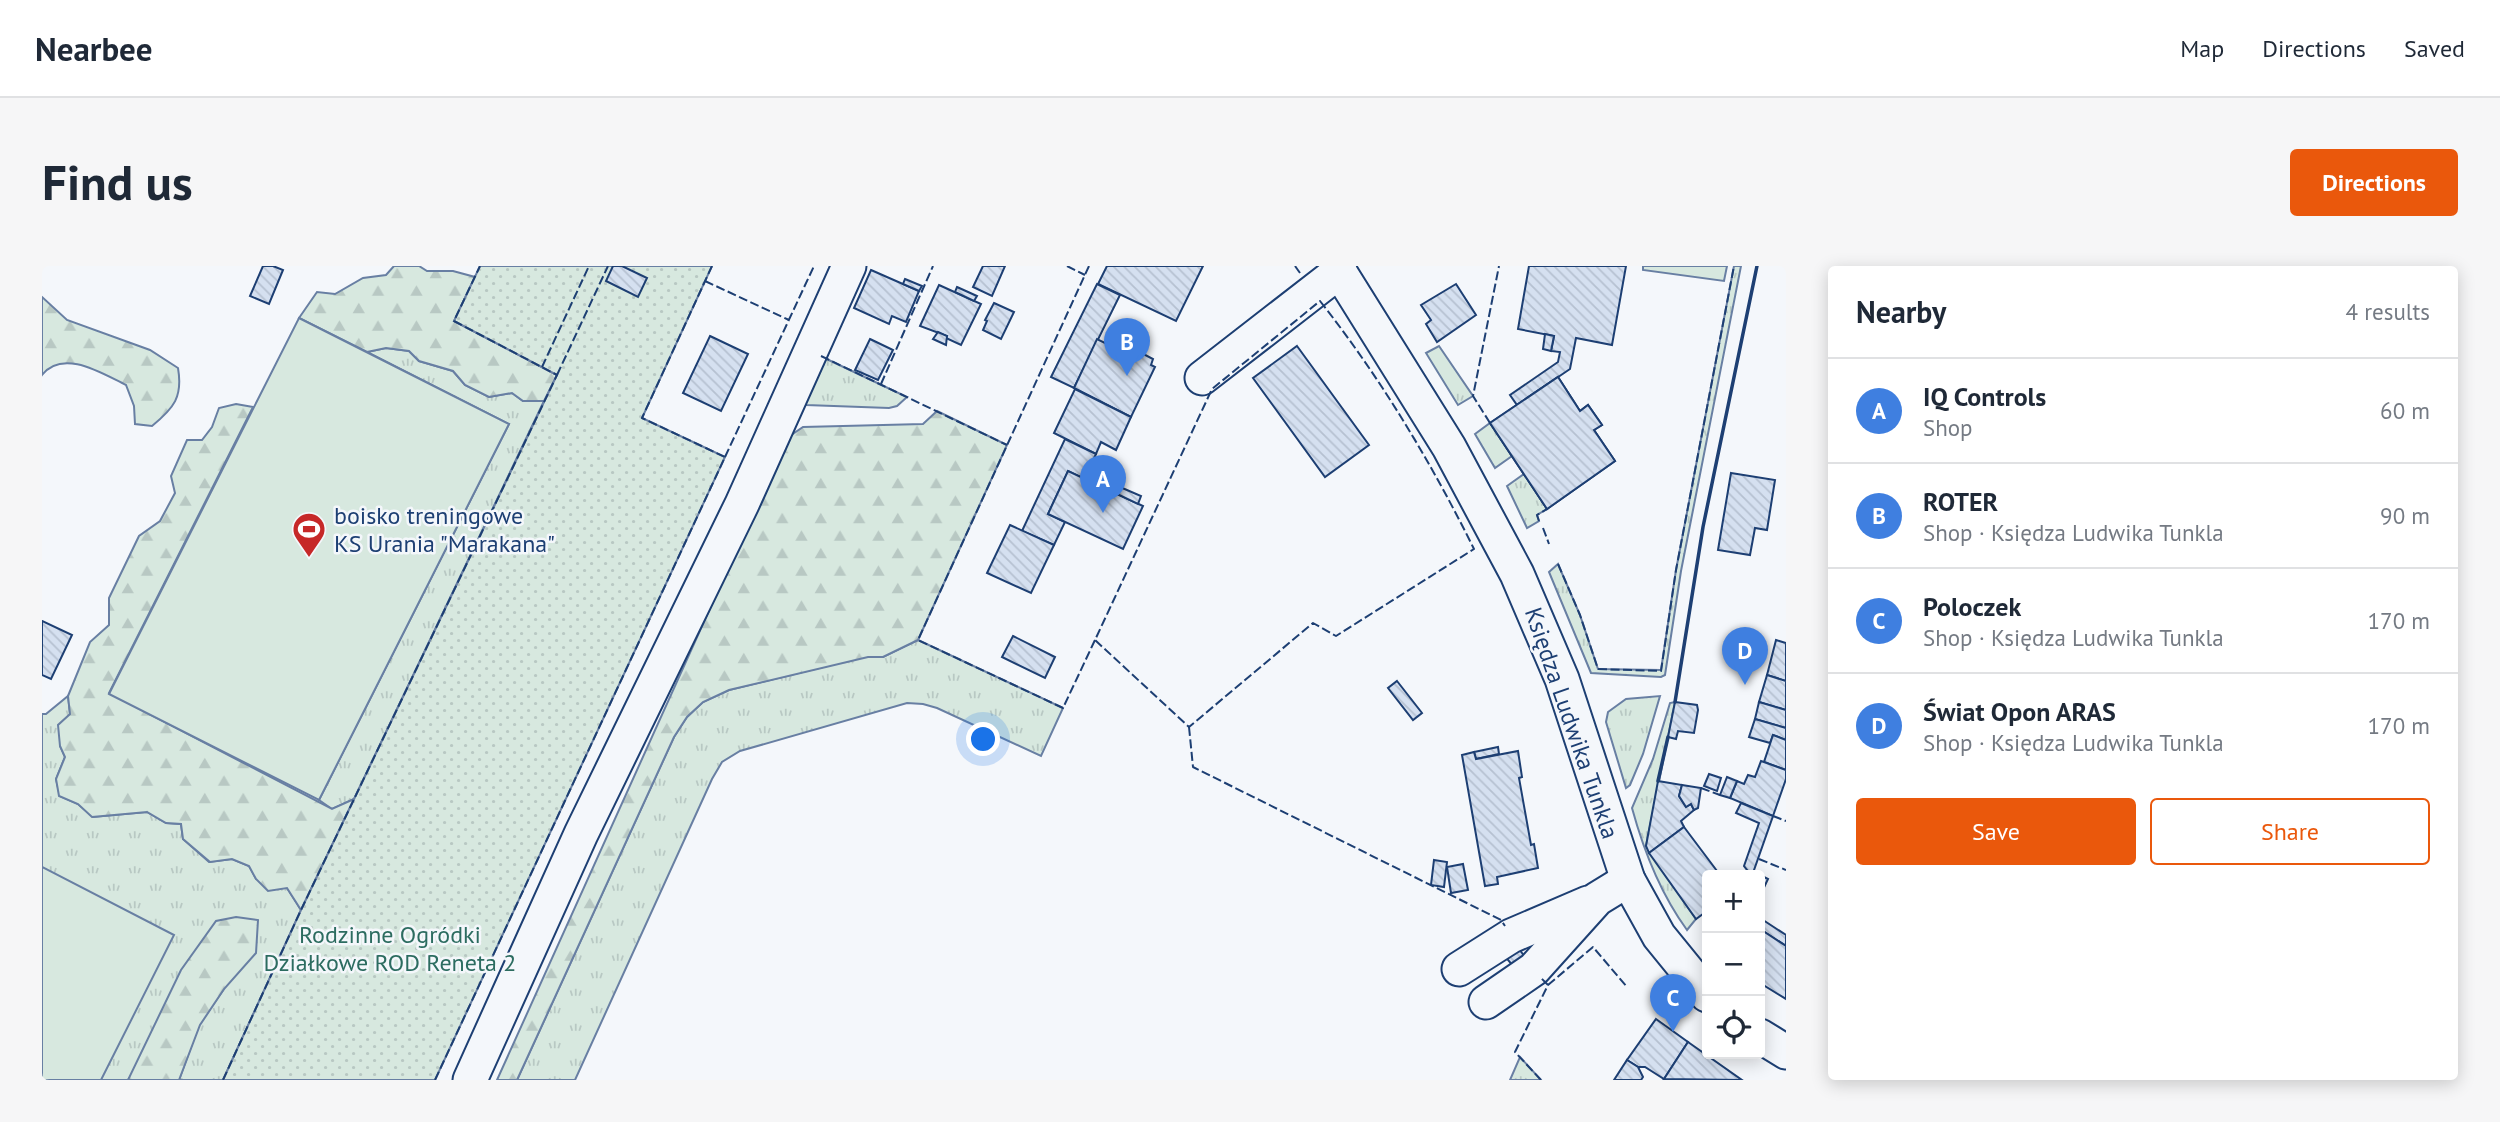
<!DOCTYPE html>
<meta charset="utf-8">
<style>
:root{--surface:#fff;--page:#f6f6f7;--text:#1f2937;--muted:#747a83;--line:#e0e1e3;--accent:#ea580c}
body{margin:0;font-family:"PT Sans",sans-serif;background:var(--page);color:var(--text)}
.controls{position:absolute;right:21px;bottom:21px;display:grid;overflow:hidden;border-radius:7px;box-shadow:0 4px 18px #0003}
.controls button{width:63px;height:63px;display:grid;place-items:center;padding:0;border:0;border-bottom:2px solid var(--line);background:var(--surface);color:var(--text);font:35px sans-serif}
.you{position:absolute;left:942px;top:474px;width:24px;height:24px;margin:-18px;border:5px solid #fff;border-radius:50%;background:#1a73e8;box-shadow:0 0 0 10px #1a73e833}
.badge{display:grid;place-items:center;width:46px;height:46px;border-radius:50%;background:var(--accent);color:#fff;font-size:23px;font-weight:700}
.pin{position:absolute;translate:-50% -58px;filter:drop-shadow(0 2px 4px #0008)}
.pin::after{content:'';position:absolute;top:37px;width:24px;height:21px;background:inherit;clip-path:polygon(0 0,100% 0,50% 100%)}
.list{margin:0;padding:0;list-style:none}
h2{display:flex;justify-content:space-between;align-items:center;height:91px;margin:0;padding:0 28px;font-size:30px}
h2 small{font-size:23px;font-weight:400;color:var(--muted)}
.list li{display:grid;grid-template-columns:46px 1fr auto;gap:21px;align-items:center;box-sizing:border-box;height:105px;padding:0 28px;border-top:2px solid var(--line)}
.list b{display:block;font-size:26px;white-space:nowrap}
.list p{margin:0;font-size:23px;white-space:nowrap;color:var(--muted)}
.list em{font-size:23px;font-style:normal;color:var(--muted)}
.actions{display:flex;gap:14px;padding:21px 28px}
.actions a{flex:1;padding:16px 0;border:2px solid var(--accent);border-radius:7px;text-align:center;font-size:24px;color:var(--accent)}
.actions .main{background:var(--accent);color:#fff}
.icon{flex:none;width:38px;height:38px;fill:none;stroke:currentColor;stroke-width:2;stroke-linecap:round;stroke-linejoin:round}
.map{position:relative;flex:none;width:1744px;height:814px;overflow:hidden;border-radius:7px}
header{display:flex;align-items:center;gap:42px;box-sizing:border-box;height:98px;padding:0 35px;background:var(--surface);border-bottom:2px solid var(--line)}
header strong{font-size:33px}
nav{display:flex;gap:38px;margin-inline-start:auto;font-size:24px}
.intro{display:flex;align-items:center;justify-content:space-between;box-sizing:border-box;height:168px;padding:0 42px}
h1{margin:0;font-size:49px}
.button{padding:18px 32px;border-radius:7px;background:var(--accent);color:#fff;font-size:24px;font-weight:700}
main{display:flex;gap:42px;padding:0 42px}
aside{flex:1;background:var(--surface);border-radius:7px;box-shadow:0 4px 18px #0003}
.map>svg:first-child{display:block}
.grass{fill:url(#grass-tufts);stroke:#687fa3;stroke-width:2}
.forest{fill:url(#forest-firs);stroke:#687fa3;stroke-width:2}
.park{fill:url(#park-dots);stroke:#687fa3;stroke-width:2}
.pitch{fill:#d7e8df;stroke:#687fa3;stroke-width:2}
.building{fill:url(#building-back-hatch);stroke:#1d3f73;stroke-width:2}
.lines{fill:none;stroke-linecap:round;stroke-linejoin:round}
.minor-casing{stroke:#1d3f73;stroke-width:37}
.minor{stroke:#f4f7fb;stroke-width:33}
.fence{stroke:#1d3f73;stroke-width:2;stroke-dasharray:9 3.5;stroke-linecap:butt}
.wall{stroke:#1d3f73;stroke-width:3.5}
.labels{text-anchor:middle;dominant-baseline:central;stroke-width:5;stroke-linejoin:round;paint-order:stroke}
.poi-label{font-size:24px;fill:#1d3f73;stroke:#f4f7fb;text-anchor:start}
.street-label{font-size:24px;fill:#1d3f73;stroke:#f4f7fb}
.park-label{font-size:24px;fill:#2c6c60;stroke:#f4f7fb}
</style>
<header>
<strong>Nearbee</strong>
<nav><a>Map</a><a>Directions</a><a>Saved</a></nav>
</header>
<div class="intro"><h1>Find us</h1><a class="button">Directions</a></div>
<main>
<div class="map">
<svg width="1744" height="814" viewBox="0 0 1744 814">
<defs>
<pattern id="grass-tufts" width="24" height="20" patternUnits="userSpaceOnUse" patternTransform="scale(1.75)"><rect width="24" height="20" fill="#d7e8df"/><path d="M3 7l-1-3M5 7V3M7 7l1-3M15 17l-1-3M17 17v-4M19 17l1-3" fill="none" stroke="#b8c8c3"/></pattern>
<pattern id="forest-firs" width="22" height="20" patternUnits="userSpaceOnUse" patternTransform="scale(1.75)"><rect width="22" height="20" fill="#d7e8df"/><path d="M5 1l3.5 6h-7zM16 11l3.5 6h-7z" fill="#b8c8c3"/></pattern>
<pattern id="park-dots" width="8" height="8" patternUnits="userSpaceOnUse" patternTransform="scale(1.75)"><rect width="8" height="8" fill="#d7e8df"/><path d="M2 2h.1M6 6h.1" fill="none" stroke="#b8c8c3" stroke-width="1.8" stroke-linecap="round"/></pattern>
<pattern id="building-back-hatch" width="6" height="6" patternUnits="userSpaceOnUse" patternTransform="scale(1.75)"><rect width="6" height="6" fill="#d5e0f0"/><path d="M-1 5l2 2M0 0l6 6M5-1l2 2" fill="none" stroke="#b6c1d1"/></pattern>
</defs>
<rect width="100%" height="100%" fill="#f4f7fb"/>
<g class="grass">
<path d="M1692,0H1699L1639,305L1623,409L1619,411L1549,407L1507,306L1516,298L1538,349L1556,403L1619,404L1634,304Z"/>
<path d="M1397,80L1431,130L1416,139L1384,87Z"/>
<path d="M344,82L367,85L377,95L411,105L423,119L447,131L470,127L481,135H502L312,533L290,543L277,534L467,158L325,86Z"/>
<path d="M774,88L865,131L855,140L847,142L764,139L756,135Z"/>
<path d="M1448,157L1470,190L1453,202L1433,168Z"/>
<path d="M1482,208L1505,243L1495,249L1497,255L1485,262L1465,220Z"/>
<path d="M876,374L1021,442L999,490L895,442L881,438L865,437L698,485L680,496L670,513L533,814H475L632,471L645,451L661,436L687,424L826,390L841,391Z"/>
<path d="M26,430L28,448L18,480L23,491L14,513L18,530L36,538L51,551L105,546L124,557L139,558L141,573L167,596L190,593L207,600L214,613L245,622L259,644L181,814H137L157,759L182,723L92,805L86,814H0V448H4Z"/>
<path d="M1618,430L1601,488L1588,519L1584,522L1564,456L1566,446L1584,433Z"/>
<path d="M1633,436L1604,580L1654,653L1645,664C1618,627 1602,586 1590,542L1611,493L1628,437Z"/>
<path d="M1478,791L1499,814H1468Z"/>
</g>
<g class="forest">
<path d="M352,0H377L385,5H411L433,11L412,55L515,109L502,135H481L470,127L447,131L423,119L411,105L377,95L367,85L344,82L325,86L257,52L275,26L293,28L321,12L344,9Z"/>
<path d="M0,31L25,54L108,84L136,102C141,131 132,142 110,160L93,158L92,140L84,119C61,108 21,82 0,109Z"/>
<path d="M194,138L211,141L67,427L290,543L312,533L259,644L245,622L226,625L214,613L207,600L190,593L168,596L141,573L139,558L124,557L105,546L50,551L36,538L17,530L14,513L23,491L18,480L16,459L28,448L26,430L48,376L67,359V332L97,270L118,255L133,227L129,210L145,174H160L170,161L177,142Z"/>
<path d="M895,145L965,179L876,374L841,391H826L687,424L661,436L645,451L632,471L475,814H455L745,172L761,161L881,158Z"/>
<path d="M194,651L216,654L214,687L182,723L158,759L137,814H86L139,704L174,655Z"/>
</g>
<path class="park" d="M438,0H670L600,152L683,191L393,814H181L259,644L515,109L412,55Z"/>
<g class="pitch">
<path d="M1601,0H1685L1682,15L1601,4Z"/>
<path d="M257,52L467,158L277,534L67,428Z"/>
<path d="M0,601L132,669L59,814H0Z"/>
</g>
<g class="building">
<path d="M221,0H231L241,4L227,38L208,30Z"/>
<path d="M571,0H580L605,12L596,31L564,15Z"/>
<path d="M941,0H963L950,30L931,21Z"/>
<path d="M1065,0H1161L1134,55L1056,18Z"/>
<path d="M1487,0H1584L1570,79L1534,72L1528,103L1475,139L1468,129L1516,96L1518,86L1509,85L1512,70L1476,63Z"/>
<path d="M829,4L877,25L864,56L850,50L847,58L812,42Z"/>
<path d="M863,13L880,20L877,25L861,18Z"/>
<path d="M1055,18L1078,29L1032,122L1009,111Z"/>
<path d="M1414,18L1434,49L1395,76L1384,58L1389,54L1379,39Z"/>
<path d="M897,19L939,38L919,79L904,72L905,70L878,60Z"/>
<path d="M915,21L935,30L932,35L913,26Z"/>
<path d="M952,37L972,46L959,73L941,64L945,55L943,54Z"/>
<path d="M896,66L905,70L904,79L891,73Z"/>
<path d="M1080,67L1094,74L1090,82L1111,93L1109,99L1113,101L1089,151L1032,122L1055,73L1073,82Z"/>
<path d="M1503,68L1512,70L1509,85L1501,83Z"/>
<path d="M668,70L706,88L679,145L641,127Z"/>
<path d="M828,73L851,84L836,114L813,104Z"/>
<path d="M1255,80L1327,179L1283,211L1211,112Z"/>
<path d="M1516,111L1538,145L1546,139L1560,159L1552,164L1573,195L1505,243L1448,157Z"/>
<path d="M1516,111L1538,145L1546,139L1560,159L1552,164L1573,195L1505,243L1448,157Z"/>
<path d="M1033,123L1089,151L1074,184L1059,176L1054,188L1012,167Z"/>
<path d="M1023,173L1054,188L1042,213L1026,205L1006,248L1023,256L1012,279L980,265Z"/>
<path d="M1026,205L1101,240L1081,283L1006,248Z"/>
<path d="M1689,207L1733,214L1725,264L1713,262L1708,289L1676,284Z"/>
<path d="M1078,221L1099,230L1096,238L1075,228Z"/>
<path d="M968,259L1012,279L989,327L945,307Z"/>
<path d="M0,355L30,369L9,413L0,409Z"/>
<path d="M971,370L1013,391L1003,412L960,391Z"/>
<path d="M1734,374L1744,377V415L1725,409Z"/>
<path d="M1725,409L1744,415V444L1717,436Z"/>
<path d="M1355,415L1380,447L1371,454L1346,422Z"/>
<path d="M1633,436L1655,439L1656,444L1652,467L1636,465L1634,473L1626,471Z"/>
<path d="M1717,436L1744,444V462L1713,453Z"/>
<path d="M1713,453L1744,462V474L1731,469L1728,477L1707,471Z"/>
<path d="M1731,469L1744,474V504L1722,496Z"/>
<path d="M1456,481L1457,488L1434,493L1432,486Z"/>
<path d="M1476,485L1480,511L1477,512L1489,579L1492,578L1496,602L1455,611L1456,618L1443,620L1420,489L1432,486L1434,493Z"/>
<path d="M1719,495L1744,504V513L1731,550L1688,532L1695,515L1702,518L1706,509L1713,511Z"/>
<path d="M1667,508L1679,512L1675,525L1662,520Z"/>
<path d="M1685,511L1695,515L1688,532L1678,529Z"/>
<path d="M1616,515L1640,519L1637,530L1644,541L1649,538L1652,544L1639,555L1642,561L1607,587L1604,580Z"/>
<path d="M1640,519L1659,522L1656,542L1652,544L1649,538L1644,541L1637,530Z"/>
<path d="M1699,537L1731,550L1711,607L1712,609H1709L1702,600L1717,557L1694,547Z"/>
<path d="M1642,561L1678,609H1665V645L1654,653L1607,587Z"/>
<path d="M1392,594L1405,596L1402,621L1389,619Z"/>
<path d="M1421,598L1426,624L1409,627L1405,601Z"/>
<path d="M1718,609L1726,613L1718,630Z"/>
<path d="M1718,652L1744,669V680L1718,663Z"/>
<path d="M1718,663L1744,680V733L1718,717Z"/>
<path d="M1474,679L1483,691L1471,700L1461,688Z"/>
<path d="M1614,753L1646,776L1622,813L1603,801H1596L1585,794Z"/>
<path d="M1646,776L1700,814L1622,813Z"/>
<path d="M1585,794L1596,801L1601,811L1599,814H1572Z"/>
</g>
<g class="lines">
<defs>
<g id="minor">
<path d="M1294,0L1407,181L1475,308L1520,413L1586,614L1617,670L1665,729"/>
<path d="M1160,112L1298,5"/>
<path d="M1417,703L1469,670L1546,637"/>
<path d="M1444,736L1492,703L1555,633L1586,614"/>
<path d="M1718,770L1744,786"/>
<path d="M428,814L539,568L700,238L807,0"/>
</g>
</defs>
<use href="#minor" class="minor-casing"/>
<use href="#minor" class="minor"/>
<g class="fence">
<path d="M1025,0L1043,9"/>
<path d="M1047,0L876,374L1021,442L1053,374"/>
<path d="M1253,0L1258,7"/>
<path d="M663,15L747,54"/>
<path d="M1278,35C1338,111 1389,196 1432,283L1294,370L1271,357L1147,461L1053,374L1170,123Z"/>
<path d="M779,90L965,179"/>
<path d="M500,101L547,0"/>
<path d="M515,109L566,0"/>
<path d="M839,118L891,0"/>
<path d="M1448,157L1431,130L1457,0"/>
<path d="M683,191L772,0"/>
<path d="M1497,255L1495,249L1505,243"/>
<path d="M1501,262L1507,278"/>
<path d="M1516,298L1538,349L1556,403L1619,405L1634,304L1692,0"/>
<path d="M1147,461L1151,501L1459,654L1463,660"/>
<path d="M1659,522L1678,529"/>
<path d="M1731,550L1744,555"/>
<path d="M1717,593L1744,604"/>
<path d="M1506,719L1551,681L1585,721"/>
<path d="M181,814L259,644L515,109L412,55L438,0"/>
<path d="M393,814L683,191L600,152L670,0"/>
<path d="M1499,814L1473,786L1506,719L1499,712"/>
</g>
<g class="wall">
<path d="M1633,436L1661,261L1715,0"/>
<path d="M1616,515L1626,471"/>
</g>
</g>
<defs>
<symbol id="stadium-pin" viewBox="-11 -11 22 30"><path d="M0 17L-7.5 6A9.5 9.5 0 1 1 7.5 6Z" fill="#c62828" stroke="#f4f7fb"/><path d="M0-5a6.5 5 0 1 0 0 10a6.5 5 0 1 0 0-10ZM-3.5-1.8h7v3.6h-7Z" fill="#fff"/></symbol>
</defs>
<g fill-rule="evenodd">
<use href="#stadium-pin" x="248" y="244" width="38" height="52"/>
</g>
<g class="labels">
<g class="poi-label">
<text x="292" y="249">boisko treningowe<tspan x="292" dy="28">KS Urania "Marakana"</tspan></text>
</g>
<g class="street-label">
<text transform="translate(1530 457) rotate(71)">Księdza Ludwika Tunkla</text>
</g>
<g class="park-label">
<text x="348" y="668">Rodzinne Ogródki<tspan x="348" dy="28">Działkowe ROD Reneta 2</tspan></text>
</g>
</g>
</svg>
<div class="controls">
<button>+</button>
<button>−</button>
<button><svg class="icon" aria-label="locate" viewBox="0 0 24 24"><circle cx="12" cy="12" r="6"/><path d="M12 2v4M12 18v4M2 12h4M18 12h4"/></svg></button>
</div>
<div class="you"></div>
<div class="pin badge" style="left:1061px;top:247px;background:#3f7fe0">A</div>
<div class="pin badge" style="left:1085px;top:110px;background:#3f7fe0">B</div>
<div class="pin badge" style="left:1631px;top:766px;background:#3f7fe0">C</div>
<div class="pin badge" style="left:1703px;top:419px;background:#3f7fe0">D</div>
</div>
<aside>
<h2>Nearby<small>4 results</small></h2>
<ul class="list">
<li><span class="badge" style="background:#3f7fe0">A</span><div><b>IQ Controls</b><p>Shop</p></div><em>60 m</em></li>
<li><span class="badge" style="background:#3f7fe0">B</span><div><b>ROTER</b><p>Shop · Księdza Ludwika Tunkla</p></div><em>90 m</em></li>
<li><span class="badge" style="background:#3f7fe0">C</span><div><b>Poloczek</b><p>Shop · Księdza Ludwika Tunkla</p></div><em>170 m</em></li>
<li><span class="badge" style="background:#3f7fe0">D</span><div><b>Świat Opon ARAS</b><p>Shop · Księdza Ludwika Tunkla</p></div><em>170 m</em></li>
</ul>
<div class="actions"><a class="main">Save</a><a>Share</a></div>
</aside>
</main>
